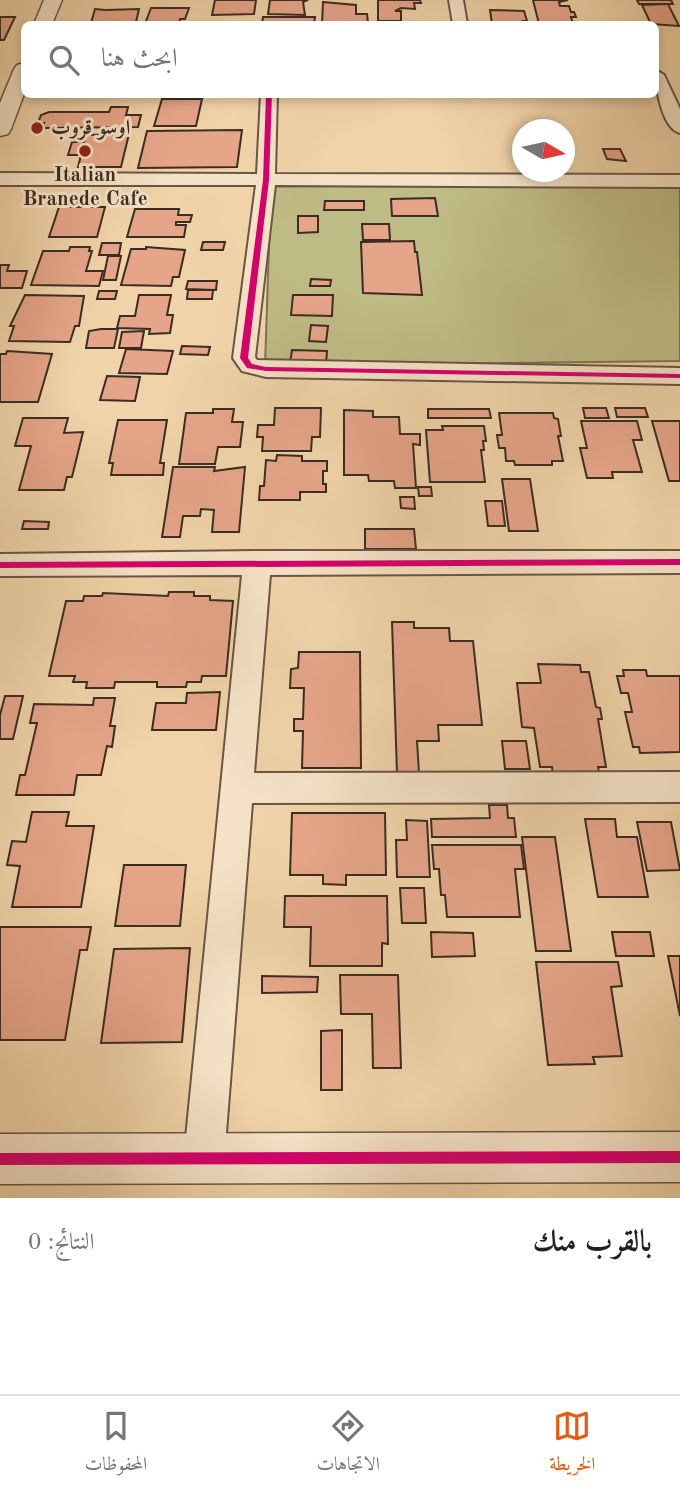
<!DOCTYPE html>
<html lang="ar">
<meta charset="utf-8">
<style>
:root{--surface:#fff;--page:#f6f6f6;--text:#222;--muted:#767676;--line:#e0e0e0;--accent:#ea580c}
body{margin:0;font-family:"Old Standard TT",Amiri,serif;background:var(--page);color:var(--text);direction:rtl}
.compass{position:absolute;left:512px;top:119px;width:63px;height:63px;border-radius:50%;background:var(--surface);box-shadow:0 4px 10px #0003;rotate:99deg}
.list{margin:0;padding:0;list-style:none}
h2{display:flex;justify-content:space-between;align-items:center;height:91px;margin:0;padding:0 28px;font-size:30px}
h2 small{font-size:23px;font-weight:400;color:var(--muted)}
.icon{flex:none;width:38px;height:38px;fill:none;stroke:currentColor;stroke-width:2;stroke-linecap:round;stroke-linejoin:round}
.map{position:relative;flex:none;width:680px;height:1198px;overflow:hidden;direction:ltr}
.search{position:absolute;background:var(--surface);box-shadow:0 4px 10px #0003;left:21px;right:21px;top:21px;height:77px;display:flex;align-items:center;gap:18px;box-sizing:border-box;padding:0 24px;border-radius:10px;color:var(--muted);font-size:26px}
.sheet{height:196px;background:var(--surface)}
nav{display:flex;justify-content:space-around;align-items:center;box-sizing:border-box;height:98px;border-top:2px solid var(--line);background:var(--surface);font-size:19px;color:var(--muted)}
nav a{display:grid;justify-items:center;gap:4px}
nav .on{color:var(--accent)}
.map>svg:first-child{display:block}
.green{fill:#bfbb84;stroke:#7d7454;stroke-width:2}
.building{fill:#e6a589;stroke:#3b2c24;stroke-width:2}
.lines{fill:none;stroke-linecap:round;stroke-linejoin:round}
.minor-casing{stroke:#685645;stroke-width:4}
.tertiary-casing{stroke:#685645;stroke-width:3}
.minor{fill:#f5e2c6;fill-rule:evenodd}
.tertiary{fill:#f5e2c6;fill-rule:evenodd}
.cycleway-casing{stroke:#f5e2c6;stroke-width:4}
.cycleway{fill:#d6006c;fill-rule:evenodd}
.poi-dot{fill:#8f2418;stroke:#f5e2c6;stroke-width:2.5}
.labels{text-anchor:middle;dominant-baseline:central;stroke-width:6;stroke-linejoin:round;paint-order:stroke}
.far-poi-label{font-size:21px;font-weight:bold;fill:#3b2c24;stroke:#f5e2c6;text-anchor:start}
</style>
<div class="map">
<svg width="680" height="1198" viewBox="0 0 680 1198">
<rect width="100%" height="100%" fill="#f0d3a8"/>
<filter id="stains"><feTurbulence type="fractalNoise" baseFrequency=".00286" numOctaves="4"/><feColorMatrix values="0 0 0 0 .2 0 0 0 0 .09 0 0 0 0 .02 0 0 0 .5 -.17"/></filter>
<radialGradient id="worn" r=".72"><stop offset=".6" stop-color="#630" stop-opacity="0"/><stop offset="1" stop-color="#630" stop-opacity=".3"/></radialGradient>
<path class="green" d="M271,186L680,187V361L265,366Z"/>
<g class="building">
<path d="M215,0H256L254,14L212,15Z"/>
<path d="M270,0H308L303,2L305,15L268,14Z"/>
<path d="M378,0H420L421,3H414L415,9L401,8L395,11H401V21H378Z"/>
<path d="M533,0H568L559,2L560,6H569L571,12H574L576,17H571L573,24H539Z"/>
<path d="M637,0H671L673,4H639Z"/>
<path d="M323,2L356,5V14H367L368,23L322,24Z"/>
<path d="M668,4L679,26L651,24L642,5Z"/>
<path d="M151,8H189L185,19H180L179,24H145Z"/>
<path d="M95,9L105,10L139,9L136,22H130L129,24H88L91,23Z"/>
<path d="M490,10L524,11L527,21H523L524,24H492Z"/>
<path d="M0,17H15L4,40H0Z"/>
<path d="M263,17H315L314,24H262Z"/>
<path d="M162,99H202L196,126H154Z"/>
<path d="M111,107H128L126,115H141L138,127L43,128L44,123H38L41,115L49,112H109Z"/>
<path d="M242,130L237,167L138,168L147,131Z"/>
<path d="M129,134L121,167H78L81,155H68L72,142H84L87,135Z"/>
<path d="M603,149H620L626,161L607,159Z"/>
<path d="M435,198L438,216H392L391,199Z"/>
<path d="M325,201H364V210H324Z"/>
<path d="M59,207H105L97,237H49Z"/>
<path d="M135,209H179L178,215H192L190,222H176V225H186L184,237H127Z"/>
<path d="M298,216H318V232L298,233Z"/>
<path d="M362,224H389L390,240H363Z"/>
<path d="M414,241L415,252H417L422,295L363,293L361,242Z"/>
<path d="M203,242H225L223,250H201Z"/>
<path d="M102,243H121L119,255H99Z"/>
<path d="M70,247H90L89,251H92L86,271H103L99,286L31,285L43,251H69Z"/>
<path d="M146,247L185,250L179,277H173L171,286L121,285L131,249H146Z"/>
<path d="M108,256H121L116,280H103Z"/>
<path d="M0,265H9L7,271H27L22,288H0Z"/>
<path d="M311,279L331,280L330,286H310Z"/>
<path d="M188,281H217L216,290L186,289Z"/>
<path d="M188,290H213L212,299H187Z"/>
<path d="M99,291H117L115,299H97Z"/>
<path d="M25,295L84,296L79,326H75L70,342L9,341L14,326H10Z"/>
<path d="M139,295H171L167,315H173L170,333L149,334L150,329L117,328L120,316H135Z"/>
<path d="M293,295H333L332,316L291,315Z"/>
<path d="M311,325L328,326L326,342L309,341Z"/>
<path d="M101,329H118L114,348H86L89,331Z"/>
<path d="M144,331L141,348H119L122,332Z"/>
<path d="M182,346L210,347L208,355L180,354Z"/>
<path d="M126,349L173,351L167,374L119,373Z"/>
<path d="M292,350L327,351L326,364L290,363Z"/>
<path d="M7,351L52,354L38,402H0V354H6Z"/>
<path d="M107,376L140,377L135,401L100,400Z"/>
<path d="M275,408H321L320,437H312L311,451H262L263,437H257L258,425H274Z"/>
<path d="M583,408H606L609,418H585Z"/>
<path d="M615,408H645L648,417H617Z"/>
<path d="M213,409H234L232,422H243L240,447H218L215,464H179L186,413H213Z"/>
<path d="M428,409H489L491,418H428Z"/>
<path d="M344,410L373,411V417H399L400,434H420V445L413,444L416,488H395L394,481H369L368,475H344Z"/>
<path d="M499,413H553L554,418L558,419L561,436H558L563,461H552V465H515L514,461H506L505,448H499L497,435H502Z"/>
<path d="M23,418H68L64,433L83,432L72,477H67L64,490H19L31,446H15Z"/>
<path d="M118,420H167L160,463H164L163,475H111L113,463H109Z"/>
<path d="M581,421H637L642,440H633L642,472H612L613,478H587L580,448H587Z"/>
<path d="M652,421H680V481H669Z"/>
<path d="M442,426H484L486,441H483L484,450H481L485,482H430L426,430H443Z"/>
<path d="M277,455L302,456V461H327V471H323V484H326V492H300V500H259L260,486H264L266,460L276,461Z"/>
<path d="M173,467H215L214,471L245,467L239,532H212L214,510L201,509L200,516H183L180,537H162Z"/>
<path d="M502,479H530L538,531H509Z"/>
<path d="M418,487H431L432,496H419Z"/>
<path d="M400,497H414L415,509L401,508Z"/>
<path d="M485,501H502L505,526H488Z"/>
<path d="M24,521L49,522L48,529H22Z"/>
<path d="M365,529H414L416,549H365Z"/>
<path d="M169,592H194V596H210V600L233,601L226,676H202L201,682H187L186,687H157V682H115L114,688H86L87,682H73L75,676H49L66,601H83L84,596H102L103,593L168,596Z"/>
<path d="M392,622H414V628H449L450,641H473L482,725H438L439,741H417L419,773H397Z"/>
<path d="M299,652H360L361,768H302L303,731H294V719H303L304,688H290L291,669L298,668Z"/>
<path d="M538,664L580,665L581,672H589L596,707L600,708L602,719H598L606,767H598L600,776H553L552,767H540L534,728L522,727L517,683H541Z"/>
<path d="M623,670H646L647,676H680V752L640,753L639,747H633L625,712H632L628,693H621L617,676H624Z"/>
<path d="M220,692L216,730H152L156,703H186L187,693Z"/>
<path d="M5,696H23L13,739H0V715Z"/>
<path d="M94,698H115L110,726H115L112,747L107,746L101,775H77L74,795H16L20,775H25L37,723H30L34,704L93,705Z"/>
<path d="M502,741H526L530,769H505Z"/>
<path d="M489,805H507L508,818H514L516,837H432L431,819L490,818Z"/>
<path d="M32,812H69L66,826H94L81,907H12L20,866L7,865L12,841L26,842Z"/>
<path d="M292,813H385L386,875H346V885L323,884V875H290Z"/>
<path d="M585,819H615L617,837H637L648,897H598Z"/>
<path d="M406,820L427,821L430,877H397L396,840H407Z"/>
<path d="M637,822H671L680,870L647,871Z"/>
<path d="M522,837H555L571,951H536Z"/>
<path d="M432,845H521L524,869H515L520,917H447L445,895H441L439,869H434Z"/>
<path d="M124,865H186L180,926H115Z"/>
<path d="M400,888H424L426,923H402Z"/>
<path d="M285,896H387L388,944L382,943V966H310L311,927H284Z"/>
<path d="M0,927H91L87,950H80L65,1040H0Z"/>
<path d="M431,932L473,933L475,956L432,957Z"/>
<path d="M612,932H650L654,956H616Z"/>
<path d="M190,948L182,1042L101,1043L114,949Z"/>
<path d="M668,956H680V1016Z"/>
<path d="M536,962H618L622,986L611,987L622,1056L593,1057L595,1064L548,1065Z"/>
<path d="M340,975H398L401,1068H373L372,1014H341Z"/>
<path d="M262,976L318,977L317,992L262,993Z"/>
<path d="M342,1030V1090H321V1031Z"/>
</g>
<g class="lines">
<defs>
<g id="minor">
<path d="M449,0H463L467,24H453Z"/>
<path d="M656,70L664,75L680,109V133C662,129 655,86 656,70Z"/>
<path d="M261,94H277L275,174L680,175V187L275,185L255,357L257,360L680,368V384L266,377L242,371L233,358L256,185H0V173L257,174Z"/>
<path d="M257,551H680V573L270,575L254,773L680,772V802L252,803L224,1158L218,1172L204,1178L190,1172L184,1158L242,575L0,576V554Z"/>
</g>
<g id="tertiary">
<path d="M44,0H62L52,24H34Z"/>
<path d="M24,63V94L11,129L8,134L0,136V103L14,69L17,65Z"/>
<path d="M680,1132V1182L0,1184V1134Z"/>
</g>
</defs>
<use href="#minor" class="minor-casing"/>
<use href="#tertiary" class="tertiary-casing"/>
<use href="#minor" class="minor"/>
<use href="#tertiary" class="tertiary"/>
<defs>
<g id="cycleway">
<path d="M266,94H272L269,180L248,358L252,364L266,367L680,374V378L266,371L247,368L240,358L263,180Z"/>
<path d="M680,559V565L0,568V562Z"/>
<path d="M680,1151V1163L0,1165V1153Z"/>
</g>
</defs>
<use href="#cycleway" class="cycleway-casing"/>
<use href="#cycleway" class="cycleway"/>
</g>
<g class="poi-dot">
<circle cx="37" cy="128" r="7"/>
<circle cx="85" cy="151" r="7"/>
</g>
<g class="labels">
<g class="far-poi-label">
<text x="51" y="128">اوسو قروب</text>
<text x="85" y="175" text-anchor="middle">Italian<tspan x="85" dy="24">Branede Cafe</tspan></text>
</g>
</g>
<rect width="100%" height="100%" filter="url(#stains)"/>
<rect width="100%" height="100%" fill="url(#worn)"/>
</svg>
<svg class="compass" viewBox="-18 -18 36 36"><path d="M0-13l5 13h-10z" fill="#e53935"/><path d="M0 13l5-13h-10z" fill="#767676"/></svg>
<div class="search"><svg class="icon" aria-label="search" viewBox="0 0 24 24"><circle cx="10" cy="10" r="6"/><path d="M15 15l6 6"/></svg>ابحث هنا</div>
</div>
<section class="sheet">
<h2>بالقرب منك<small>النتائج: 0</small></h2>
<ul class="list">
</ul>
</section>
<nav>
<a class="on"><svg class="icon" aria-label="map" viewBox="0 0 24 24"><path d="M3 6l6-2 6 2 6-2v14l-6 2-6-2-6 2zM9 4v14M15 6v14"/></svg>الخريطة</a>
<a><svg class="icon" aria-label="directions" viewBox="0 0 24 24"><path d="M12 3l9 9-9 9-9-9zM9 14v-3h6M13 9l2 2-2 2"/></svg>الاتجاهات</a>
<a><svg class="icon" aria-label="saved" viewBox="0 0 24 24"><path d="M7 4h10v16l-5-4-5 4z"/></svg>المحفوظات</a>
</nav>
